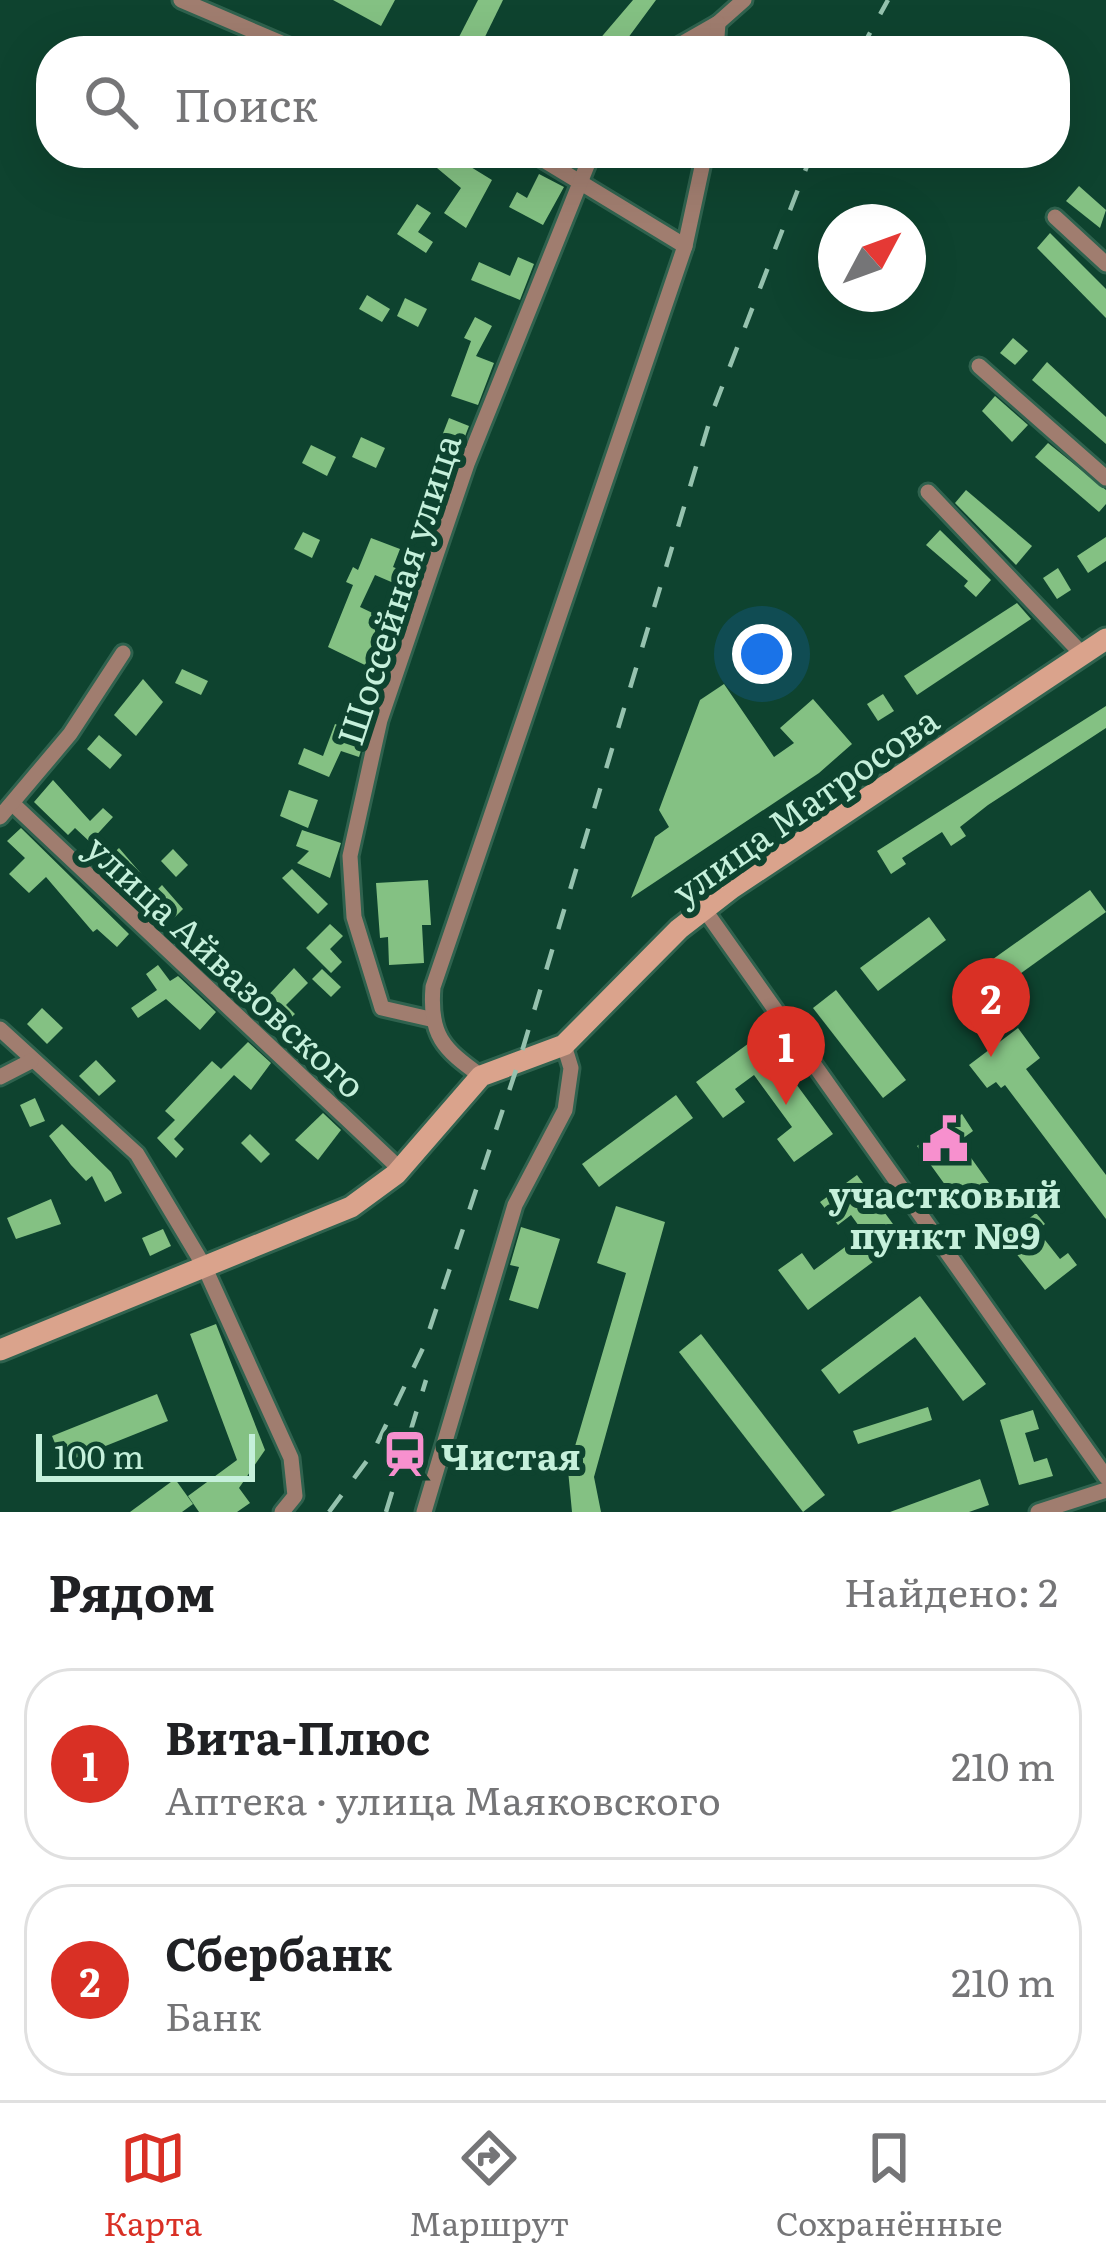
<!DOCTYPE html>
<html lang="ru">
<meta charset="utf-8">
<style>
:root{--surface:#fff;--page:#f2f2f2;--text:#202124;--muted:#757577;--line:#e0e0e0;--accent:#d93025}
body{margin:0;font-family:Literata,serif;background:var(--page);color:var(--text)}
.compass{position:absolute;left:818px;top:204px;width:108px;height:108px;border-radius:50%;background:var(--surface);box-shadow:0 12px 48px #0002;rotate:49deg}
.scale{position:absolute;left:36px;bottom:30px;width:219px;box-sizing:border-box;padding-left:12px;border:6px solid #c5f0db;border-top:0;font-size:33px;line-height:42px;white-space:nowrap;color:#c5f0db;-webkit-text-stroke:9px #0e432f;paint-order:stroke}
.you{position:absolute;left:762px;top:654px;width:42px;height:42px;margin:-30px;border:9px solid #fff;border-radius:50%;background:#1a73e8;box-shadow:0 0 0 18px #1a73e833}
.badge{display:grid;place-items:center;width:78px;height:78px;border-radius:50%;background:var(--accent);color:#fff;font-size:39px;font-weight:700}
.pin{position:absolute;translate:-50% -99px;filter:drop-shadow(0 3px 6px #0008)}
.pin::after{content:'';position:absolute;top:63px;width:42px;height:36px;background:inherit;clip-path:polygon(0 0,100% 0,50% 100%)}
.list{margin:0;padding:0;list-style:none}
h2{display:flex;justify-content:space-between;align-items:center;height:156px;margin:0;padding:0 48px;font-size:51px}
h2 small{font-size:39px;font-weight:400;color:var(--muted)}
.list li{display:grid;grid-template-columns:78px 1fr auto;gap:36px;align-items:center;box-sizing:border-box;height:192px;margin:0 24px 24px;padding:0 24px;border:3px solid var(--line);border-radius:48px}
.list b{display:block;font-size:45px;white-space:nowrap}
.list p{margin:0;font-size:39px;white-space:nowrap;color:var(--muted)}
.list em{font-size:39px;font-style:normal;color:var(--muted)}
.icon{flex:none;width:66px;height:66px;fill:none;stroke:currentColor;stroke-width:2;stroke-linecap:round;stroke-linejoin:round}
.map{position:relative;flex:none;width:1106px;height:1512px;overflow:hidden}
.search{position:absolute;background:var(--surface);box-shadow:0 12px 48px #0002;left:36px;right:36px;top:36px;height:132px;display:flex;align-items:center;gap:30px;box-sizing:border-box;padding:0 42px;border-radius:48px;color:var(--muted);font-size:45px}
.sheet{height:588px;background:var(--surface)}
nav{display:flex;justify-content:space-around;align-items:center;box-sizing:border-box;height:168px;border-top:3px solid var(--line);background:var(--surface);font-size:33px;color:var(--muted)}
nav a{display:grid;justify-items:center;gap:6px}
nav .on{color:var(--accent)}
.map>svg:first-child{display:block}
.building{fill:#84c183;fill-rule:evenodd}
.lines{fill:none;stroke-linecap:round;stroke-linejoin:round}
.minor-casing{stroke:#2f624e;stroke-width:21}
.secondary-casing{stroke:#2f624e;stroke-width:27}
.minor{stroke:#a07d6f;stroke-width:15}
.secondary{stroke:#daa38c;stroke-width:21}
.rail{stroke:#95c2ae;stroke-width:4.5;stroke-dasharray:21 21;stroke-linecap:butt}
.labels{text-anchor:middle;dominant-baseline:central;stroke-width:12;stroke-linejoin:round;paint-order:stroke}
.street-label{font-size:36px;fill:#c5f0db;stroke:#0e432f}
.poi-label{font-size:36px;font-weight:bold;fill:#c5f0db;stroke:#0e432f}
</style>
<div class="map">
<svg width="1106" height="1512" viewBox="0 0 1106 1512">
<rect width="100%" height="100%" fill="#0e432f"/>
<g class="building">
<path d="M333,0H395L381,26Z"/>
<path d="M478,0H503L480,47L459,37Z"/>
<path d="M633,0H656L625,42L635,51H609L598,41Z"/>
<path d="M448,153L492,180L466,228L444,213L461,188L437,168Z"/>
<path d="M539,174L564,187L543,225L509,207L517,192L527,198Z"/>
<path d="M1079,186L1106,210L1100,228L1066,201Z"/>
<path d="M417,204L431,213L418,232L433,242L426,253L397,234Z"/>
<path d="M1050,233L1106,289V318L1037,248Z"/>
<path d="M518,257L534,264L520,300L471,280L479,262L510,276Z"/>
<path d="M367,295L390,309L382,322L359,309Z"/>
<path d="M405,298L427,309L418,327L397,316Z"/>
<path d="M475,317L492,326L476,356L494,363L478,405L451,396L471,341L464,338Z"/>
<path d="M1013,338L1028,351L1015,365L1000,353Z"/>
<path d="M1047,362L1106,417V444L1032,380Z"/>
<path d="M995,396L1028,425L1012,442L982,411Z"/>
<path d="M449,418L469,426L451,473L431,464Z"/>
<path d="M361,437L385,448L376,468L352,457Z"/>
<path d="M1048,443L1106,490V504L1099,512L1035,457Z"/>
<path d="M311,445L336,457L327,476L302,463Z"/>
<path d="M966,490L1032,546L1016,565L955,503Z"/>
<path d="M940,530L991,580L976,597L964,586L968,581L926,545Z"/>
<path d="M303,532L320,540L312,558L294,549Z"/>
<path d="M1106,537V561L1088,573L1077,556Z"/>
<path d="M371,538L400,549L393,567L416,576L359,757L341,751L329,777L298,764L304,748L323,756L335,724L344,727L369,667L328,647L353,585L346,582L353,567L358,570ZM375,575L396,584L383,618L360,607Z"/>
<path d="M1058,568L1071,590L1057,599L1043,578Z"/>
<path d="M1017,603L1031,619L917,695L904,676Z"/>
<path d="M182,669L208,681L201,695L175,683Z"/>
<path d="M143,679L163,702L136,736L114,715Z"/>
<path d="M724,684L774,757L794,743L780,728L813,699L852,744L819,773L631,898L655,837L669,827L659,810L700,700Z"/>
<path d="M883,694L894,711L878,721L867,704Z"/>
<path d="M1106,706V728L988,805L960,827L966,836L951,846L942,832L902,858L906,864L891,874L877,851Z"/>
<path d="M99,735L122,755L110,769L87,749Z"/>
<path d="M53,780L90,821L103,808L113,817L90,842L75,828L68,835L34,802Z"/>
<path d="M289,790L318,800L308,828L280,816Z"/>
<path d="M21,828L129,934L117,947L97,929L93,932L46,877L29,893L9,874L25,858L7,841Z"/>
<path d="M302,830L341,843L330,878L297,863L309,851L296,846Z"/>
<path d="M119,848L156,891L162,885L183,909L166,926L101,865Z"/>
<path d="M173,849L188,865L176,877L161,861Z"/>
<path d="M292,869L328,904L318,914L282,878Z"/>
<path d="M428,880L431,925H422L424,963L389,965L388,937L380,938L376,883Z"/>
<path d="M1090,890L1106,912L988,997L972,974Z"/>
<path d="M929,917L946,940L878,991L860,968Z"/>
<path d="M330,924L343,936L330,949L342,962L331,973L306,948Z"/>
<path d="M158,965L170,981L178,976L216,1012L200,1030L166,999L138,1018L131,1008L157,990L146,974Z"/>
<path d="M294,968L308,983L286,1005L295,1014L281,1027L260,1004Z"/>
<path d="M322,969L341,987L331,997L312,979Z"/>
<path d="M836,990L906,1080L883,1098L813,1008Z"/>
<path d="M42,1008L63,1028L47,1044L27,1024Z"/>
<path d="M1018,1028L1040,1058L1026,1069L1106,1175V1219L1005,1085L1001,1088L996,1082L987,1088L969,1065Z"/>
<path d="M760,1035L833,1134L794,1162L777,1139L792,1127L754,1075L735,1089L745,1102L723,1118L696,1082Z"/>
<path d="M248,1042L271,1063L251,1090L234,1075L174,1139L184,1149L176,1158L157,1138L175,1120L165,1111L212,1061L221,1069Z"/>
<path d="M96,1060L116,1081L99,1096L79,1076Z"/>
<path d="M676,1095L693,1118L599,1187L582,1164Z"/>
<path d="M35,1098L45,1121L30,1127L20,1105Z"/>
<path d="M323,1113L341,1130L318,1160L295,1140Z"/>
<path d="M962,1114L973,1131L959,1141L994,1190L964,1211L917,1146Z"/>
<path d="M62,1124L111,1172L122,1193L105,1202L92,1176L86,1181L71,1165L49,1136Z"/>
<path d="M250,1134L270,1154L261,1163L241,1143Z"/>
<path d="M857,1175L904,1239L808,1310L778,1270L802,1253L814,1270L864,1233L851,1215L838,1225L820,1202Z"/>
<path d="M51,1199L61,1224L16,1239L7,1218Z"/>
<path d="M616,1206L665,1222L594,1477L601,1512H572L568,1470L626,1273L597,1263Z"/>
<path d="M1036,1213L1045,1224L1037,1230L1060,1259L1068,1253L1077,1265L1045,1290L1004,1238Z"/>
<path d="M521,1227L560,1239L538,1309L509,1300L519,1267L510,1265Z"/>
<path d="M163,1229L171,1246L150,1256L142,1238Z"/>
<path d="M920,1296L986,1384L963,1401L915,1337L839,1394L821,1370Z"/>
<path d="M216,1324L265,1450L239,1488L250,1503L237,1512H199L188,1496L237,1460L190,1334Z"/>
<path d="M701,1334L825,1495L803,1512L679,1352Z"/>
<path d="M157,1394L168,1421L63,1463L52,1436Z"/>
<path d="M928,1407L932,1420L858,1444L853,1431Z"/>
<path d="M1033,1410L1039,1429L1025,1433L1034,1462L1047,1458L1053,1476L1019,1485L1000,1420Z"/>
<path d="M175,1479L193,1504L182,1512H130Z"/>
<path d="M980,1479L989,1505L969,1512H890Z"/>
</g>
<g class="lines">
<defs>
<g id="minor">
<path d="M181,0L300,51"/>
<path d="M669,51L718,23L744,0"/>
<path d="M716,51L718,23"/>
<path d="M532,153L685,246"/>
<path d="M1055,217L1106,264"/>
<path d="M979,366L1106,478"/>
<path d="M928,492L1083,655"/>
<path d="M14,805L400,1169"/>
<path d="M0,817L70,734L123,653"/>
<path d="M704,909L1106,1477"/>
<path d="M430,1019L382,1008L354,917L350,856L380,720L467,464L592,153"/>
<path d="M0,1029L137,1154L204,1266L291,1458L295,1496L282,1512"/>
<path d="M481,1076C443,1049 429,1035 433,987L685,246L705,153"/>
<path d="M0,1077L31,1061"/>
<path d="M424,1512L515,1205L565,1110L571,1068L564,1045"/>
<path d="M1038,1512L1106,1490"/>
</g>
<path id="secondary" d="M0,1350L351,1207L396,1174L481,1076L564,1045L679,929L732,888L1106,639"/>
</defs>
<use href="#minor" class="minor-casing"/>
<use href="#secondary" class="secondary-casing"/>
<use href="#minor" class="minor"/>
<use href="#secondary" class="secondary"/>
<g class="rail">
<path d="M860,51L888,0"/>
<path d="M329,1512L372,1454L424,1346L520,1058L712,413L812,153"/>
<path d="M386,1512L426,1380"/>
</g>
</g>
<defs>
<symbol id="civic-bare" viewBox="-9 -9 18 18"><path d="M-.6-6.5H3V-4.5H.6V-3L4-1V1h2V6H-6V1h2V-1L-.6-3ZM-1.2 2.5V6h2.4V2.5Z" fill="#f790ce" stroke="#0e432f" stroke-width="2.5" paint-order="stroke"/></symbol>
<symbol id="station-bare" viewBox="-9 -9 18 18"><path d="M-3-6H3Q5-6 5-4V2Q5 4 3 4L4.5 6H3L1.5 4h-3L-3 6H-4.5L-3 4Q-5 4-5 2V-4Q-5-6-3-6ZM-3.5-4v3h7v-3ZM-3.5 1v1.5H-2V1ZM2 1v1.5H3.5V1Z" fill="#f790ce" stroke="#0e432f" stroke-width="2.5" paint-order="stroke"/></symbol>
</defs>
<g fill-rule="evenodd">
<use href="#civic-bare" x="912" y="1106" width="66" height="66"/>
<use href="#station-bare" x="372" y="1421" width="66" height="66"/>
</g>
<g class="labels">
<g class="street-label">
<text transform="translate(397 589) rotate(-72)">Шоссейная улица</text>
<text transform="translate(804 804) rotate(-35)">улица Матросова</text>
<text transform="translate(227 965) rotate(43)">улица Айвазовского</text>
</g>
<g class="poi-label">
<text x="945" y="1192">участковый<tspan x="945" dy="41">пункт №9</tspan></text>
<text x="441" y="1454" text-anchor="start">Чистая</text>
</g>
</g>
</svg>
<svg class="compass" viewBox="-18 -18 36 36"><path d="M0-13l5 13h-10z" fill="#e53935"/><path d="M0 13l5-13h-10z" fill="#757577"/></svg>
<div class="scale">100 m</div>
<div class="you"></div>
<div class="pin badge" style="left:786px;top:1105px">1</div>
<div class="pin badge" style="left:991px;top:1057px">2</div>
<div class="search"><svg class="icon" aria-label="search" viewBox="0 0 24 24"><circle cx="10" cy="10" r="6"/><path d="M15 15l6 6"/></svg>Поиск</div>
</div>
<section class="sheet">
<h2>Рядом<small>Найдено: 2</small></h2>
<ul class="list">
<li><span class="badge">1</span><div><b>Вита-Плюс</b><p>Аптека · улица Маяковского</p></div><em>210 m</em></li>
<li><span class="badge">2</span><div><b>Сбербанк</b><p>Банк</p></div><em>210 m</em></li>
</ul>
</section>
<nav>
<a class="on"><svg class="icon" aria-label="map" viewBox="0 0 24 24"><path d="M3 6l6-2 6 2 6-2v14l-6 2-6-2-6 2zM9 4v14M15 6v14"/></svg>Карта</a>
<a><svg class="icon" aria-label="directions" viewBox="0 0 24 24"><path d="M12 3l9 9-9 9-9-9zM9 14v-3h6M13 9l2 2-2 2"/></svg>Маршрут</a>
<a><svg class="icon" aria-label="saved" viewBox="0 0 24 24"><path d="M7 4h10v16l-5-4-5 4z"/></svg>Сохранённые</a>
</nav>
